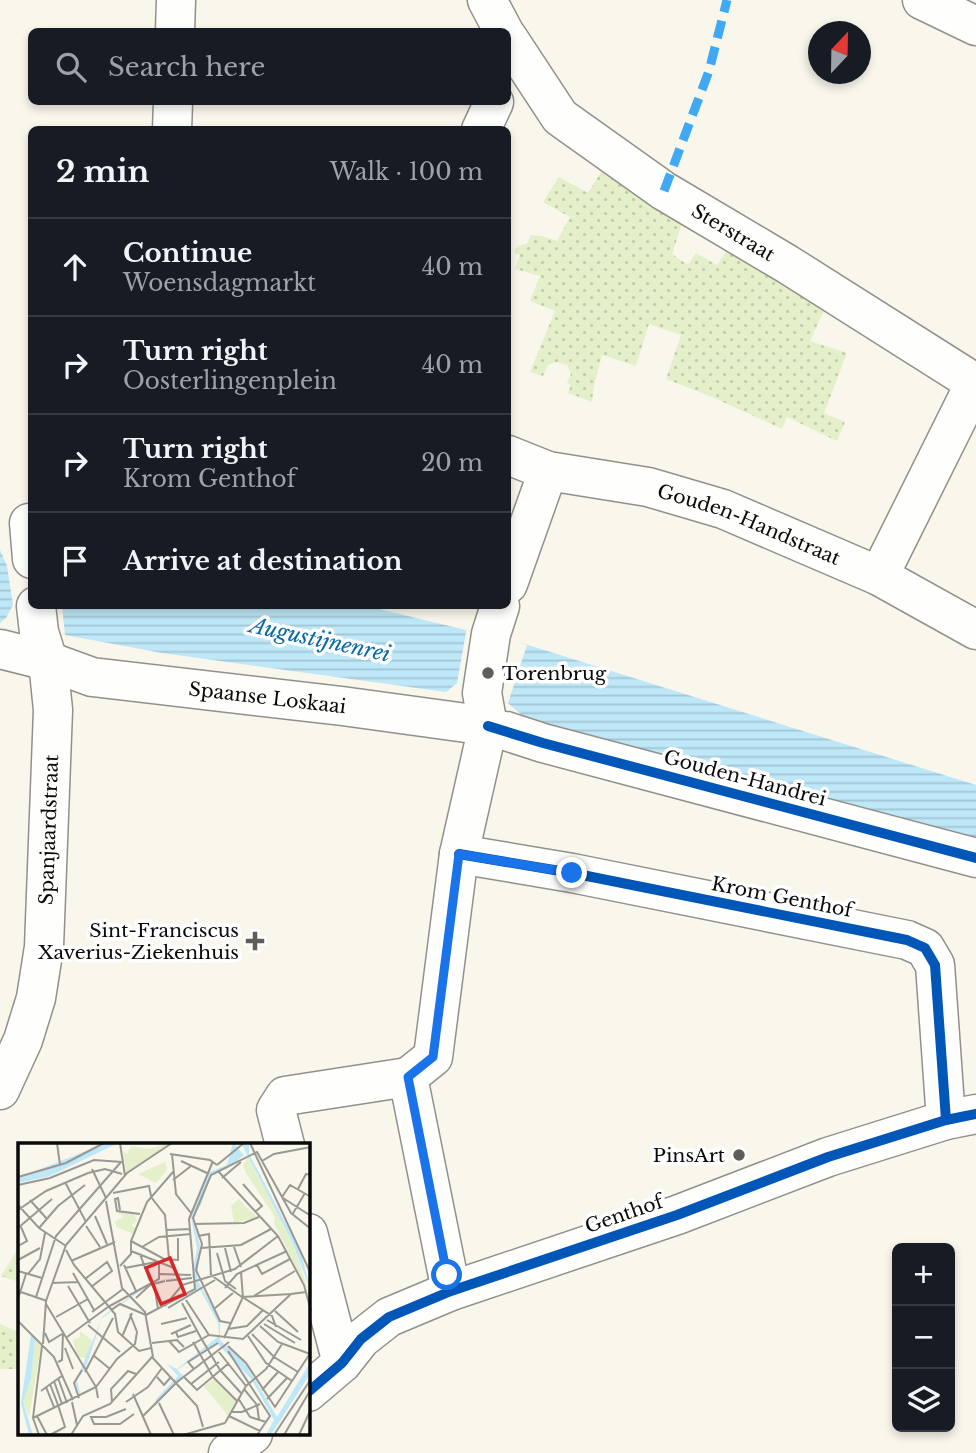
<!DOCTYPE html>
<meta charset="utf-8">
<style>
:root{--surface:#171b24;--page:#20242c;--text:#f1f3f6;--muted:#9ea1a6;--line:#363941}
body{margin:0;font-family:"Libre Baskerville",serif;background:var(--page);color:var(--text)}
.controls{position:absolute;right:21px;bottom:21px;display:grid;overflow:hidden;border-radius:10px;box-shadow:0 4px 10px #0003}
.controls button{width:63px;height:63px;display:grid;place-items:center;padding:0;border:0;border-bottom:2px solid var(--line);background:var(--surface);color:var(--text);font:35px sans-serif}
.compass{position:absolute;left:808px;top:21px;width:63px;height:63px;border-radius:50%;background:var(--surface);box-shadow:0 4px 10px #0003;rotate:22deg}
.stop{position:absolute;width:21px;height:21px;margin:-16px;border:5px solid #1a73e8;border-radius:50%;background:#fff}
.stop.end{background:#1a73e8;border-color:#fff;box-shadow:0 2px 7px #0008}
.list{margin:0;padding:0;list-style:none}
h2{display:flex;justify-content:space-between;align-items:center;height:91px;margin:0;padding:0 28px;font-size:30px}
h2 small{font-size:23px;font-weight:400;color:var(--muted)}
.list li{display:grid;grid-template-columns:46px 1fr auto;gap:21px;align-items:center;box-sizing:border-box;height:98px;padding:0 28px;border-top:2px solid var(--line)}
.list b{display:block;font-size:26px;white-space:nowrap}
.list p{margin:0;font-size:23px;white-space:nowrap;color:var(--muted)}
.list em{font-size:23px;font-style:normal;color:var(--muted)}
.icon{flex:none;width:38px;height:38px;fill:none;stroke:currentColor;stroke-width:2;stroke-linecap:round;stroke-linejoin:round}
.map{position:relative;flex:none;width:976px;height:1453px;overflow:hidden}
.search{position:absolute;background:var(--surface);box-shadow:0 4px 10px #0003;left:28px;top:28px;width:483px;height:77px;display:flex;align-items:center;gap:18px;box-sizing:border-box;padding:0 24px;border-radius:10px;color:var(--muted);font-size:26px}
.panel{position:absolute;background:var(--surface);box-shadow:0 4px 10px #0003;left:28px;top:126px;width:483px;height:483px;border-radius:10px}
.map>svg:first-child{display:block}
.garden{fill:url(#garden-dots)}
.water{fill:url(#water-rules)}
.pier{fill:#f9f6ec}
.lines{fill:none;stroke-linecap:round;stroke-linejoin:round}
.minor-casing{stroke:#92908c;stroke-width:41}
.minor{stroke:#fefefc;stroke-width:38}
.quiet{stroke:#3fa9f5;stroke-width:9;stroke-dasharray:18 9;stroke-linecap:butt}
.cycleway-casing{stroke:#fff;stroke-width:15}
.cycleway{stroke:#0057b8;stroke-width:10}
.route{stroke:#1a73e8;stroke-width:9}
.poi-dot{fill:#5e5d59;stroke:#fff;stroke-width:2.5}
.labels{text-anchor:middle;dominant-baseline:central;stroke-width:7;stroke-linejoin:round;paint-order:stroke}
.street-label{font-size:19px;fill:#0a0a0a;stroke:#fff}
.poi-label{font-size:19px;fill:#0a0a0a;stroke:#fff;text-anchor:end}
.water-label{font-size:21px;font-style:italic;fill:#096aa5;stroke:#fff}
.inset-road{fill:none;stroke:#999892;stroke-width:2}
.view{fill:#d62828;fill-opacity:0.15;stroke:#d62828;stroke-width:3.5}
.inset-edge{fill:none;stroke:#0a0a0a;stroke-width:3.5}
</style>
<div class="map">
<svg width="976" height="1453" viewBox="0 0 976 1453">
<defs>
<pattern id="garden-dots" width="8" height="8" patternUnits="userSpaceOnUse" patternTransform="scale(1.75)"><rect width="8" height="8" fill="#e3f0c9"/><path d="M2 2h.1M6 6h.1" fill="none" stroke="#c1ccab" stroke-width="1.8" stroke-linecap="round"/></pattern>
<pattern id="water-rules" width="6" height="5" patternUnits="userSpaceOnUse" patternTransform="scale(1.75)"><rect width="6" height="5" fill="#bee7f7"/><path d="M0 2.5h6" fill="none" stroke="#a2c5d2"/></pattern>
</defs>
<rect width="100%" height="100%" fill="#f9f6ec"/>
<g class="garden">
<path d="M606,164L685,214L672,254L688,265L696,253L717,265L732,243L828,302L810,341L847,353L824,413L845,422L837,441L787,417L782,429L712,397L666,379L681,335L649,324L636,366L602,355L594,386L592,402L568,393L571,385L567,383L571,374L567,365L556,362L548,365L543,376L530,372L555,311L530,301L540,276L515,269L520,255L514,253L517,246L527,244L531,235L542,236L557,241L570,217L543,202L559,177L588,193Z"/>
<path d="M19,1247V1282L1,1276Z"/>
<path d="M0,1324L19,1332V1369H0Z"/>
</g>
<path class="water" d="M0,545L32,606H367L528,645L976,785V849L532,724L508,703L457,683L446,692L162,653L65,635L0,628Z"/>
<g class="pier">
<path d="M0,544L31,545L32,606H62L65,635L0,628V623L6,618L13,605L7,566L0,550Z"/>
<path d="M467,627L527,645L508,703L457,683Z"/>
</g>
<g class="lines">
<defs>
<g id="minor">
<path d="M487,0L504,32"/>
<path d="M922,0L976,26"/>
<path d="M175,32L176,0"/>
<path id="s1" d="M508,38L560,117L664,191L787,264L975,383"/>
<path d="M172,130L173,102"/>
<path d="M481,130L494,102"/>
<path id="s2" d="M508,455L548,471L648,487L723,509L879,576L976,630"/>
<path d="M29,523L32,559"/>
<path d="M879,576L976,381"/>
<path d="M508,584L548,471"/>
<path id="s3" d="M0,649L48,661L92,677L342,706L488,726"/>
<path d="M506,731L543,743L976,858"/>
<path d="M459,854L572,873L907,940L925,948L935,965L946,1120"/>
<path d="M408,1077L433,1057L459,854L488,726L482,693L491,634L500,606"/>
<path id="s4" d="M0,1090L23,1040L36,998L44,947L53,710L48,661L39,632L36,606"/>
<path d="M285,1145L276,1110L285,1096L408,1077L451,1291"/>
<path d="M308,1233L342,1363"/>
<path d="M308,1392L342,1363L361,1339L389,1317L451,1291L677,1215L828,1157L946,1120L976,1114"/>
<path d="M228,1453L253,1434"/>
</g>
</defs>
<use href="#minor" class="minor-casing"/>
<use href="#minor" class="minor"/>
<path class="quiet" d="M664,191L709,71L727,0"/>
<defs>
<g id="cycleway">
<path d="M488,726L543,743L976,858"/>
<path d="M459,854L572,873L907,940L925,948L935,965L946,1120"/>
<path d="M308,1392L342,1363L361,1339L389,1317L451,1291L677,1215L828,1157L946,1120L976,1114"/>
</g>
</defs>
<use href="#cycleway" class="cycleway-casing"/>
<use href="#cycleway" class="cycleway"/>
</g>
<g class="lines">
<path class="route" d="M447,1275L408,1077L433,1057L459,854L572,873"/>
</g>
<g class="poi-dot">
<circle cx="488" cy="673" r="7"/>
<path d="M251.5 930.5h7v7h7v7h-7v7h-7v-7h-7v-7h7z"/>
<circle cx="739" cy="1155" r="7"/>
</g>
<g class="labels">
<g class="street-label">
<text stroke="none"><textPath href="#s1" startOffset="303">Sterstraat</textPath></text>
<text stroke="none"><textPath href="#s2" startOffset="252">Gouden-Handstraat</textPath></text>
<text stroke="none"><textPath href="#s3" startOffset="273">Spaanse Loskaai</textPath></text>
<text transform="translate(745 778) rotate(15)">Gouden-Handrei</text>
<text stroke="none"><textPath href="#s4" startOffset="268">Spanjaardstraat</textPath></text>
<text transform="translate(782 897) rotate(11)">Krom Genthof</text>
<text transform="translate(624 1214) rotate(-19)">Genthof</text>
</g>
<g class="poi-label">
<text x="502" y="673" text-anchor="start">Torenbrug</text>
<text x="239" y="930">Sint-Franciscus<tspan x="239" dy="22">Xaverius-Ziekenhuis</tspan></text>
<text x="725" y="1155">PinsArt</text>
</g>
<g class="water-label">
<text transform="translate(320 640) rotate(12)">Augustijnenrei</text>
</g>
</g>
<g transform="translate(18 1143)">
<rect width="292" height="292" fill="#f9f6ec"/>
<path d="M153,0L108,29L105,8L109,11L113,3L131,6ZM230,15L275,101L290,147L256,81L257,74L228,30L225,22ZM147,19L149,27L138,40L120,31ZM221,56L227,63L239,74L216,80L213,63ZM62,188L74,197L69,216L59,213L55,197L62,194ZM17,196L23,203L11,274L5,257L13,235ZM196,236L218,258L210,273L186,243Z" fill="#e3f0c9"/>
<path d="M100,70L116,71L119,78L113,82L117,85L115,91L98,84L97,78L106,74Z" fill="#e3f0c9"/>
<path d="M88,0H100L32,33L0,40V35ZM215,0L226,12L210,25L193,31L183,62L175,73L182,102L179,136L202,178V197L227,220L259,274L292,220V231L253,292H248L256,277L234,237L199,200L159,227L166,233L136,264L138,256L160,233L149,221L159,226L201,193L200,180L182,146L150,164L176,147L175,135L146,137L132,141L84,175L68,224L59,237L63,254L57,240L85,173L131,140L148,136L174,134L179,105L173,73L189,30L209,22ZM224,2H231V11L283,109L292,146L275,101ZM13,192L17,196L13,235L5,258L15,292H11L3,260Z" fill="#bee7f7"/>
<path class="inset-road" d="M39,0L42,22M102,0L107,33M232,0L293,131M152,11L192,17L199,22M154,11L158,51L173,70M163,18L189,30M244,18L256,11L293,4M199,22L226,0M74,26L88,55M200,28L260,93L286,142L293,168M0,34L48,20L86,0M204,35L223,19M155,37L173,23M47,39L68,79M225,41L244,63L237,69M0,42L32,35L76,17L104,19M280,46L288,31L293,32M95,50L131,43L133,53M133,54L147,72L151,116M264,54L272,42L293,54M265,55L293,73M12,57L29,76M88,58L104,145L127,169L135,214M0,62L21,85L48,103M0,67L28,48L70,30L87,26L104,31M102,67L100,55L97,56L99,68L122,71M274,72L287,50M77,73L89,101M176,81L226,80L241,74M68,83L82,104M0,85L34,56M21,85L40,63L67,42M149,87L172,86M180,93L191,91L193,132M113,98L146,116L160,117V95M0,103L9,98L3,84M124,104L141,94L173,91M216,104L223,124M183,105L223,102L253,86M207,105L213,129M48,107L56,122L97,171L100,189L121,208L133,205M113,108L156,125M199,110L207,138L218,146M122,111L132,138M0,117L22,105M53,118L97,99M106,122L118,148M239,122L244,131L272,116M102,123L113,111V98L129,59L155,29M107,125L138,119M0,128L24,135M223,129L225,155M55,130L76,167M10,131L22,116L27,90M142,131L173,132M193,132L224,154L273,151M67,136L89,119L94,128L73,144M148,138L174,135M34,140L60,139M136,140L140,166M50,143L72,180M207,145L219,131L269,108M0,148L29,158M236,153L277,128M18,154L38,93L103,19M118,155L132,142L147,138M226,155L254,173L258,184M0,156L8,131M168,157L191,192M164,160L183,195M28,161L78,244L80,255M147,163L164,142L217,126L260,93M90,164L141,136V121M150,165L197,137M196,166L215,150M93,167L102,161L128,172M257,168L280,189M74,169L105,146M128,172L177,146L171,76L195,18M38,174L70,156M249,177L283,197M0,178L36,214L55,257M212,180L202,178L178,127L184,101L175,75L193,32L239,9L273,70L293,86M143,181L169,175M246,181L277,200M70,182L102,209M242,183L260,199L292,211M210,186L229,183L245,167M158,189L160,194L178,188M27,190L31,199L44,191M153,191L173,182M234,191L256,214L280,229M230,193L248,220L274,238M49,194L90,164M104,194L114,170M183,195L202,227L223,250M206,195L225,154M151,198L161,209L191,192L225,196L273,151L288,149M175,199L195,234L219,258M134,200L159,197L166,204M25,201L28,158L48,102L109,30L154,0M210,203L228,220L257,264L293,209M47,205L55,226M210,208L252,273L239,292M201,209L228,243M75,212L92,226M40,219L44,217L45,190M176,226L170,219L200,200M67,229L95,175M139,234L146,242L153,234M166,234L179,247L211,220M40,235L49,260M36,238L44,261M32,241L40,262M173,241L201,219M28,244L36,264M226,246L239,262L241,277M244,247L260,229M23,248L45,232M115,251L133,292M61,255L56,240L64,227M220,255L232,274L248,279M249,256L269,235M54,259L59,282M94,259L93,246L110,228L118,231M108,259L130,244L144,225M141,260L156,292M214,269H224L242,261M19,273L29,292M211,273L242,288M124,274L159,239L211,199M15,275L78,244L99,216L117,201L119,189L112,171M207,280L228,243L248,226L264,201M83,281H76L73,274H88L108,266M83,281H102L116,271M21,292L15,275L24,203M32,292L47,284L40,262M53,292L65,273L92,261L134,214L179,263L185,284M165,292L207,280M256,292L293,236M266,292L293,246M281,292L293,266"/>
<path class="view" d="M152,115L167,151L143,161L128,125Z"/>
<rect width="292" height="292" class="inset-edge"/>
</g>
</svg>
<div class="controls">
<button>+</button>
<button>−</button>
<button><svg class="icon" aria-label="layers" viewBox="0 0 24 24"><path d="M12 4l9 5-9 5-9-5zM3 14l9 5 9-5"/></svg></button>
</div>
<svg class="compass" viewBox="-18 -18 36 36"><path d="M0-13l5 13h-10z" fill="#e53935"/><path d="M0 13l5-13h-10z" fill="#9ea1a6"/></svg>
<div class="stop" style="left:447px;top:1275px"></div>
<div class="stop end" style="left:572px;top:873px"></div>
<div class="search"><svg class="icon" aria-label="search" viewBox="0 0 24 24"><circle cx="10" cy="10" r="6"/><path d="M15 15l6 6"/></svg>Search here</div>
<section class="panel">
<h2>2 min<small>Walk · 100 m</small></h2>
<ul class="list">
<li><svg class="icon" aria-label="ahead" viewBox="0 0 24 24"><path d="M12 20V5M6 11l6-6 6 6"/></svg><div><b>Continue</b><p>Woensdagmarkt</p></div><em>40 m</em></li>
<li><svg class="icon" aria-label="right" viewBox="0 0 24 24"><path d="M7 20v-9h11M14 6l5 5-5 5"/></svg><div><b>Turn right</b><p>Oosterlingenplein</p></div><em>40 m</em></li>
<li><svg class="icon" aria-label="right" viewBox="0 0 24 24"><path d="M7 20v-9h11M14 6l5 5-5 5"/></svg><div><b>Turn right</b><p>Krom Genthof</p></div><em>20 m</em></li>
<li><svg class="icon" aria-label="arrive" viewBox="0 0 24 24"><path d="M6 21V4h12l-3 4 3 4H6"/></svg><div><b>Arrive at destination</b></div></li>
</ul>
</section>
</div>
